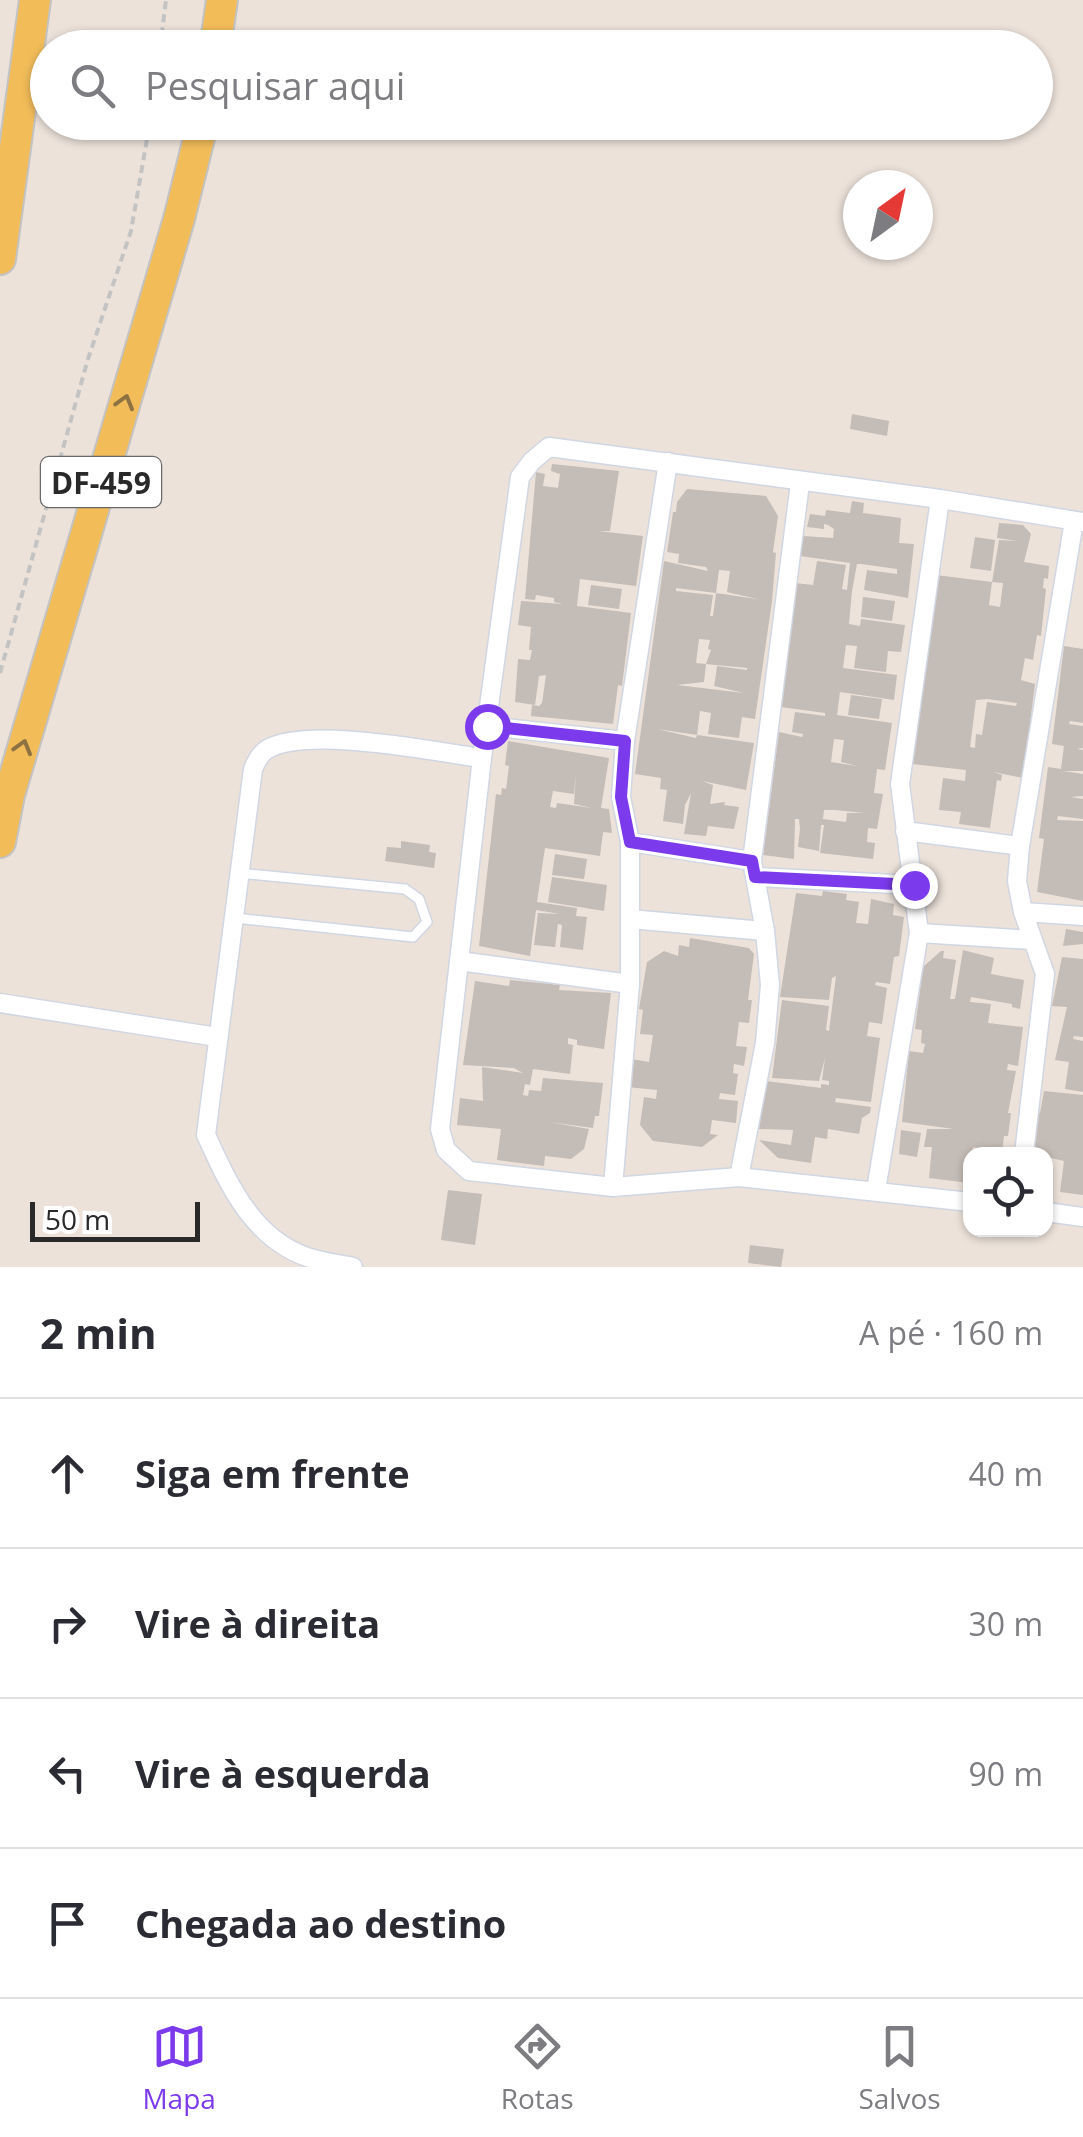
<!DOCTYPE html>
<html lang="pt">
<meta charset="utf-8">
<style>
:root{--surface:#fff;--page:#f2f2f3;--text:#2b2b33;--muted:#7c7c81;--line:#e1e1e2;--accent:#7c3aed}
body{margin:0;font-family:"Open Sans",sans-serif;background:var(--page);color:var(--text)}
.controls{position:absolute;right:30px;bottom:30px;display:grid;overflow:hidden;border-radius:20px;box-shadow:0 2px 8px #0004}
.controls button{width:90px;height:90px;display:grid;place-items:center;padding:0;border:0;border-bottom:2px solid var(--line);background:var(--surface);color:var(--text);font:50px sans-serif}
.compass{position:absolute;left:843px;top:170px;width:90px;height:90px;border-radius:50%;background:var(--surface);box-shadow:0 2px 8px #0004;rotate:33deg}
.scale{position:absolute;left:30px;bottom:25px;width:170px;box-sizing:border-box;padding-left:10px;border:5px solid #292929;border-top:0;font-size:28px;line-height:35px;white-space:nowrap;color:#292929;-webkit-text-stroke:8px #fff;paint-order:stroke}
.stop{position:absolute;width:30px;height:30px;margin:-22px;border:8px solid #7c3aed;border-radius:50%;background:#fff}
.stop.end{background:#7c3aed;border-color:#fff;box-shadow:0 2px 10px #0008}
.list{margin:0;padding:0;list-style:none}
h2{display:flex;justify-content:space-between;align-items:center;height:130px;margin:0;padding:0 40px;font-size:42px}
h2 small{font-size:32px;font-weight:400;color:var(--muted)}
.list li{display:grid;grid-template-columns:65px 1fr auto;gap:30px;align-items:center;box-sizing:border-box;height:150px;padding:0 40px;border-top:2px solid var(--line)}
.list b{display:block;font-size:38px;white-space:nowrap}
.list em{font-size:32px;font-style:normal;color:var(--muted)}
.icon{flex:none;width:55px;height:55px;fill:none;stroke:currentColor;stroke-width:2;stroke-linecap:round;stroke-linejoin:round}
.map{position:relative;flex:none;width:1083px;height:1267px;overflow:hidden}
.search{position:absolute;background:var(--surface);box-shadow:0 2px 8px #0004;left:30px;right:30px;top:30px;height:110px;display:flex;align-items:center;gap:25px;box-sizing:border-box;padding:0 35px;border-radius:55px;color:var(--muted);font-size:38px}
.sheet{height:730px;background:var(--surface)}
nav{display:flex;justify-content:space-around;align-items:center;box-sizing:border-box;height:140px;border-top:2px solid var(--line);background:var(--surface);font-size:28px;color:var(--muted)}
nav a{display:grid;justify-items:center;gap:5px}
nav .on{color:var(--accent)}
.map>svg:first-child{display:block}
.building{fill:#c4bcb7;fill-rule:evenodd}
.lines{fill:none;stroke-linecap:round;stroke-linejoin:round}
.service-casing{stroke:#d0d6e2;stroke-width:12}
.minor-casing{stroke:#d0d6e2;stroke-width:21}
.primary-casing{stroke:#c3c3c3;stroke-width:34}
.path{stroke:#c3c3c3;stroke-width:4;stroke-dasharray:8 5;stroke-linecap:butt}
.service{stroke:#fff;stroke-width:9}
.minor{stroke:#fff;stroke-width:18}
.primary{stroke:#f2bc59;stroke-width:30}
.oneway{stroke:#8e7241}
.route{stroke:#7c3aed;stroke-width:12}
.labels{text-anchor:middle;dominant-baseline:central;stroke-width:9;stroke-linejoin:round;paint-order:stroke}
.shield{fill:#fff;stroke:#696969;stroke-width:2.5}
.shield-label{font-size:30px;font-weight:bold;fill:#292929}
</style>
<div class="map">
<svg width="1083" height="1267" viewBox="0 0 1083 1267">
<rect width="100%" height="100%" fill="#ece2da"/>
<g class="building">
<path d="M852,414L889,421L887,436L850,429Z"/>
<path d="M552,464L619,471L610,531H598L643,536L636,586L580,579L577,606L631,613L622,686L618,685L613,724L531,716L532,705L539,706L542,703L546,675L539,676L535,705L515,702L518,659L530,660L532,650H529L531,627L518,625L521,601L563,604L554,602V598L536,595L535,600L525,599L536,472L545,474L543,486L558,488L560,474L551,471Z"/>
<path d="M687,489L766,496L778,516L773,552L776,553L772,601L755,719L742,717L739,738L708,734L711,713L700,711L697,735L657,729L696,738L697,735L754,743L746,790L702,781L713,785L710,804L725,802L724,805L739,807L734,829L708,826L706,836L684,834L691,793L685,805L683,824L663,821L667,790L660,789L661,778L635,774L664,561L708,571L706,567L678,563L679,554L667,552L673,512H676L677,502ZM719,570L730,571L727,592L757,599L716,593L713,616H710L713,595L676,591V588L716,593ZM699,639L710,640L708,649L711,650L706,664L747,668V670L717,666L715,681L714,686L744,693L677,685L704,682L706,664L696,663Z"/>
<path d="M852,501L864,503L863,513L901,518L899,543L914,544L908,598L864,590L867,570L897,574V569L861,564H857L852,591L849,624L860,626L861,619L905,625L901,652L888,651L886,672L854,668L857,646L846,645L843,668L897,675L894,700L840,692L837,715L892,723L885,770L877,769L874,793L883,794L877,829L868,828L867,842L875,843L873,859L820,853L824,825H821L819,851L798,847L800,829L799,819H795L794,859L763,855L779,732L802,737L803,734L792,732L795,712L825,716V713L781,707L795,583L813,585L817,561L846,565L842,589L847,590L850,563L800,556L803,536L833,538L834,529L828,525L824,524V529L807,527L810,514L825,516L826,510L850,513ZM834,739L844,740L841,762L857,766L831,762ZM824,810H835L864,813H847L846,822L823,819Z"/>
<path d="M999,523L1023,525L1031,534L1024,562L1049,566L1048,579L1044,578L1043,588L1046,589L1041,636L1037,635L1033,660L1025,658L1021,680L1035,684L1023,778L993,772L1002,775L1001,781L997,780L990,828L959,824L961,812L939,810L943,778L965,781L966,770L912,764L936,575L992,582L999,540L1018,541L997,538ZM992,582L1003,583L1000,607L989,605ZM987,699L1017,703L1016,706L987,702L982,735L976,734L975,748L970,747L976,700Z"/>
<path d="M975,537L995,540L991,571L970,568Z"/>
<path d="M591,585L622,589L619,609L588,605Z"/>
<path d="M863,597L895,601L892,621L861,617Z"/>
<path d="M1064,646L1083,649V723L1070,721L1069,724L1083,726V748L1077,749L1083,750V771H1063L1083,774V796L1071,797L1083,799V819L1058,816L1057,820L1083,821V901L1037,892L1044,839L1039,838L1048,767L1061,769L1064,746L1052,744Z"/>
<path d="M851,695L882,699L879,719L848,715Z"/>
<path d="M508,741L609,758L601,808L609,809L612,833L603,832L600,856L545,848L543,861L537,902L577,908L576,916L587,917L583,950L560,947L562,925L558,924L555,947L534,945L538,913L560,914L536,910L530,956L479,946L496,794L501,795L502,788L506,789L509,766L505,765ZM576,773L574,804L592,808L557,803L556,808L550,807L553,791L574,794Z"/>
<path d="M401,841L430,845L429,852L436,853L434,868L385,861L387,847L401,848Z"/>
<path d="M555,854L587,859L584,879L552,875Z"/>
<path d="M552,877L607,885L604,911L548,902Z"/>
<path d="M823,891L847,894L846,900L859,902L856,923L868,924L871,899L894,904L893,915L904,917L899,956L894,957L890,984L876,982L875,985L887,988L882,1024L869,1022L867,1036L880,1038L871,1102L836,1098L835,1102L871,1107L870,1113L862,1118L859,1134L828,1129L827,1139L815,1137L811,1163L778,1158L759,1140L791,1145L793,1130L759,1129L766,1081L821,1088V1084L829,1085V1081L822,1080L825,1058L819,1081L772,1078L782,1000L829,1006L826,1030L829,1031L836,976L832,978L829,1000L780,997L796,893L822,896Z"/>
<path d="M1066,929L1083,932V944L1063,946Z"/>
<path d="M690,938L749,948L754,954L748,1000H752L749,1023L739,1022L736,1046L747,1047L744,1066L734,1064L733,1073L738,1074L735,1095L720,1093L719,1099L738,1101L736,1123L712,1120L710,1134L718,1135L702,1147L653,1141L640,1125L644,1097L656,1099L657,1090L627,1087L631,1059L649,1062L653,1035L640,1034L643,1010L639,1009L647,962L664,951L678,956L679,945L689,947Z"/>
<path d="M963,950L994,958L991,974L1024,980L1020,1009L1012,1007V1004L971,997L970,1002L991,1004L988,1023L1023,1027L1018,1066L1008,1064L1007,1070L1016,1071L1008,1113H1011L1008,1136H1004L1002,1153L973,1147L969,1183L929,1178L932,1147H924L927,1129H954L902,1122L909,1051L923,1053L925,1044L921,1043L922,1030L915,1029L923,967L941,951H944L943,958L956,960L950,999H955Z"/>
<path d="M1062,957L1083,959V1037L1074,1036L1073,1039L1083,1041V1092L1065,1089L1069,1062L1055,1060L1067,1007L1052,1006Z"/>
<path d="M510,980L560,985L559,990L611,993L604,1049L577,1045V1040L568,1038V1044L573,1045L570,1074L533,1069L530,1085L525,1084L523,1095L528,1096L529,1090L541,1091L543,1078L603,1083L599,1116H595L593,1128L549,1122L589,1129L584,1149L571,1159L545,1156L544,1166L497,1160L501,1129L457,1125L460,1098L483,1101L482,1067L523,1073L514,1068L463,1065L475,981L509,986Z"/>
<path d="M1044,1091L1083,1095V1195L1060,1192L1064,1161L1034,1154L1036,1113H1040Z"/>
<path d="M901,1130L921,1133L917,1157L899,1154Z"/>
<path d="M448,1190L482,1194L475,1245L441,1240Z"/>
<path d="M750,1245L784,1249L781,1267L748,1263Z"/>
</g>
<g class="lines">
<defs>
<path id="service" d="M235,918L413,937L427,922L419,899L405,889L238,873"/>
<g id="minor">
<path d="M487,726L625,741"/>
<path d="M905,831L1020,846"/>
<path d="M630,842L752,861"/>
<path d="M755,877L914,885"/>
<path d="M1023,912L1083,916"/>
<path d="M630,919L765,931"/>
<path d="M919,933L1032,940"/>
<path d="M459,961L630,984"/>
<path d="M0,1003L217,1037"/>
<path d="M1024,1154L1045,974L1023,912L1017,881L1020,846L1074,521"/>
<path d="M739,1177L765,1043L770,985L765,931L752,861L800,483"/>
<path d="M613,1187L630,984V842L621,797L625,741L668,462"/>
<path d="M876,1190L919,933L900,784L940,499"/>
<path d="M970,1202L739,1177L613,1187L469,1171L446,1150L440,1129L482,758L520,477L532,461L549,447L940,499L1083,522"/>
<path d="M1046,1212L1083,1217"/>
<path d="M353,1267C338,1264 322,1262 307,1257C252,1238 228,1183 206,1135L253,769C256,762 260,754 266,750C306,725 435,752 482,758"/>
</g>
<g id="primary">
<path d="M215,48L222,0"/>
<path d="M0,259L35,0"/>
<path d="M0,842L9,795L179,219L203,122"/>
</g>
</defs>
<use href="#service" class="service-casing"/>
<use href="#minor" class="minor-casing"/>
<use href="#primary" class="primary-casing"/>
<g class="path">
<path d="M160,48L166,0"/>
<path d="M0,673L88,359L131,231L150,122"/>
</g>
<use href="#service" class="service"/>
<use href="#minor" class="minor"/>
<use href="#primary" class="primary"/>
</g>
<defs><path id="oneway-chevron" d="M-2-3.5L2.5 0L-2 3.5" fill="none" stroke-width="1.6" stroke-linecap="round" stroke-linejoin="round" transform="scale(2.5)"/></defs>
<g class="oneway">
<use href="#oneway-chevron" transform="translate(125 402) rotate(-74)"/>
<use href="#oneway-chevron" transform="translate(23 747) rotate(-74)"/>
</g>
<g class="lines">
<path class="route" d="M487,726L625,741L621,797L630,842L752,861L755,877L914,885"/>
</g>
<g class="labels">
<rect class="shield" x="41" y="457" width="120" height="50" rx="8"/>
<g class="shield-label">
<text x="101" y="482">DF-459</text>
</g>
</g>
</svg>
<div class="controls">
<button><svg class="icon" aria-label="locate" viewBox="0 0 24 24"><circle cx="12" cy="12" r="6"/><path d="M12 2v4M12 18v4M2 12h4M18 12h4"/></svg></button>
</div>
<svg class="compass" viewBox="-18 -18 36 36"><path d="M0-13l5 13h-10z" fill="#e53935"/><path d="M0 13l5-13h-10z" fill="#7c7c81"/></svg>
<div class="scale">50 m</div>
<div class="stop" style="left:487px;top:726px"></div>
<div class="stop end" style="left:914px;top:885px"></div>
<div class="search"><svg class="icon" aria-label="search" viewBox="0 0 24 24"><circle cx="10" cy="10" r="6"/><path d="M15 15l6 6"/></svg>Pesquisar aqui</div>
</div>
<section class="sheet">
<h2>2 min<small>A pé · 160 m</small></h2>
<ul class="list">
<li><svg class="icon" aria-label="ahead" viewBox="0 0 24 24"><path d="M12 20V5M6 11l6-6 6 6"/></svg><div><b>Siga em frente</b></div><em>40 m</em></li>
<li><svg class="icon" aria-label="right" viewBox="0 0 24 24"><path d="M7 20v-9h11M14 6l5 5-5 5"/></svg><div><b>Vire à direita</b></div><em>30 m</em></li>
<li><svg class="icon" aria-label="left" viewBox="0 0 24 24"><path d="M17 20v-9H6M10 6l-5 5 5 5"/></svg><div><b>Vire à esquerda</b></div><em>90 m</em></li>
<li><svg class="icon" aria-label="arrive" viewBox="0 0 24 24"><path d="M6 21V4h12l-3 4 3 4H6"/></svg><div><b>Chegada ao destino</b></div></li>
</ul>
</section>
<nav>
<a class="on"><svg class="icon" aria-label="map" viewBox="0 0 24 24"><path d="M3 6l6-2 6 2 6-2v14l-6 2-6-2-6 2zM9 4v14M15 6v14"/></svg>Mapa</a>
<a><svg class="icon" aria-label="directions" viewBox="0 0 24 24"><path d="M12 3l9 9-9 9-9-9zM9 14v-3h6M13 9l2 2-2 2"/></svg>Rotas</a>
<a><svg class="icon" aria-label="saved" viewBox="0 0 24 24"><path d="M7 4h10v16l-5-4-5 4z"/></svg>Salvos</a>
</nav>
